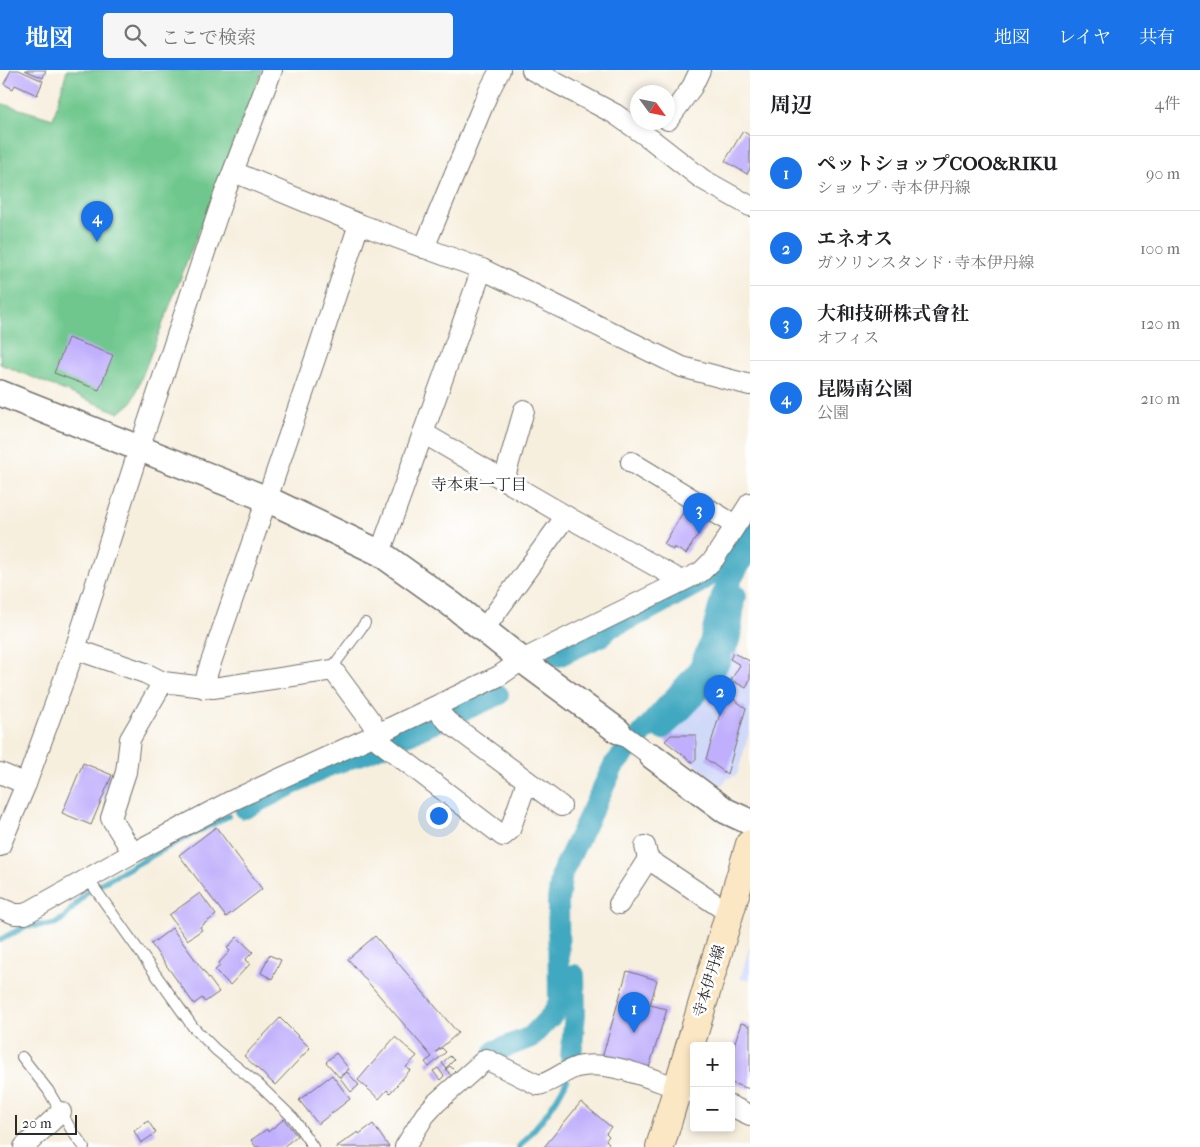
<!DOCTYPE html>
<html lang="ja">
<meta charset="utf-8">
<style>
:root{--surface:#fff;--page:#f6f6f6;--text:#202124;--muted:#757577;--line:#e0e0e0;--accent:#1a73e8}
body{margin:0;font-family:"IM FELL French Canon","Noto Serif JP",serif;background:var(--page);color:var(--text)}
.controls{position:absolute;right:15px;bottom:15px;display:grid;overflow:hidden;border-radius:5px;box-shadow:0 2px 8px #0003}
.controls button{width:45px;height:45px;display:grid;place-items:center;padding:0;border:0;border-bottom:1px solid var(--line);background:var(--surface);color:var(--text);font:25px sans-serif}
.compass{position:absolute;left:630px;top:15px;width:45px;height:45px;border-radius:50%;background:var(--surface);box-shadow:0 2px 8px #0003;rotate:123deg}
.scale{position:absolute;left:15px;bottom:12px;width:62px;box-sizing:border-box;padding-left:5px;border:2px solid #2b2b2b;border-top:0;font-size:14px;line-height:18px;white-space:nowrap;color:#2b2b2b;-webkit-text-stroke:4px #fff;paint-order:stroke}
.you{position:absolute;left:438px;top:745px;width:18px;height:18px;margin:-12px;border:4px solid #fff;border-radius:50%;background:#1a73e8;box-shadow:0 0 0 8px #1a73e833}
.badge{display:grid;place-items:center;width:32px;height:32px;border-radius:50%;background:var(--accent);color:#fff;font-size:16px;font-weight:700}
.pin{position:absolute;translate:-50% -41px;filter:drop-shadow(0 1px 2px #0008)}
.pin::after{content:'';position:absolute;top:26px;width:18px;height:15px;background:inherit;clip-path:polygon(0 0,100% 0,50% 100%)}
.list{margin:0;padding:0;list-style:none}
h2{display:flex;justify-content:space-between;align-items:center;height:65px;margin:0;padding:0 20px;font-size:21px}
h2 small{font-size:16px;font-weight:400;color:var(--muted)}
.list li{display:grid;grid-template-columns:32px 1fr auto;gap:15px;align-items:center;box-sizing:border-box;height:75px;padding:0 20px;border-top:1px solid var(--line)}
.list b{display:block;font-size:19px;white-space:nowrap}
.list p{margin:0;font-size:16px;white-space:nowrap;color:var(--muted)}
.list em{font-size:16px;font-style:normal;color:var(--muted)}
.icon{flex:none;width:28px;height:28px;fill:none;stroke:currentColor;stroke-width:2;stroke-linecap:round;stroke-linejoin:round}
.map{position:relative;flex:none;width:750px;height:1077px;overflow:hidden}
header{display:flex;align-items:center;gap:30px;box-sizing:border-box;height:70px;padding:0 25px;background:var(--accent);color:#fff}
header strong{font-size:24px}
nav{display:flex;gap:28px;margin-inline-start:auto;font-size:18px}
.search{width:350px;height:45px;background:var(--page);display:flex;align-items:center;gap:12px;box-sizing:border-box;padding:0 18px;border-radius:5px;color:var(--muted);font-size:19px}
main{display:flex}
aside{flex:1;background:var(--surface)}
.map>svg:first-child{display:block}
.built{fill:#d1d9f9}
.green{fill:#6fc78d;stroke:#4d795c}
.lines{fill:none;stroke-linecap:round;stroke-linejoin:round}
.stream{stroke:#40a8c0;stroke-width:6}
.canal{stroke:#40a8c0;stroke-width:22}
.building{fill:#c0affc}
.service-casing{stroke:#72706a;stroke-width:12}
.minor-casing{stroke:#72706a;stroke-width:22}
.tertiary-casing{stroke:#72706a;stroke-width:28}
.secondary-casing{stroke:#72706a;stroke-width:30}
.service{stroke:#fff;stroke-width:10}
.minor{stroke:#fff;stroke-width:20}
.tertiary{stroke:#fff;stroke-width:25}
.secondary{stroke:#fbe7c3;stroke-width:28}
.labels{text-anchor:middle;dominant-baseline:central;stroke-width:5;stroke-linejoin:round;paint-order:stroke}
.street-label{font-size:15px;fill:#2b2b2b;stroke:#fff}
.neighbourhood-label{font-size:16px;fill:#2b2b2b;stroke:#fff}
</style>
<header>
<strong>地図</strong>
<div class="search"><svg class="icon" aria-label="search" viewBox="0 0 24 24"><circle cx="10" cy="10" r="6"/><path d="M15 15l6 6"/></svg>ここで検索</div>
<nav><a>地図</a><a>レイヤ</a><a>共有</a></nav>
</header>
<main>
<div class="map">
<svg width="750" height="1077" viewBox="0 0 750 1077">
<rect width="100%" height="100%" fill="#fff"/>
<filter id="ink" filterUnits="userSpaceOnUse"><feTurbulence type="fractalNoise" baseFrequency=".02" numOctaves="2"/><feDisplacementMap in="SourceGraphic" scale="10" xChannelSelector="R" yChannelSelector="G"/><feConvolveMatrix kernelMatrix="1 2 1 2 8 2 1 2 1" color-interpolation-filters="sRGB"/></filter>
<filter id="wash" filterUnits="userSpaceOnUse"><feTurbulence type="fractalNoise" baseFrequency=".0096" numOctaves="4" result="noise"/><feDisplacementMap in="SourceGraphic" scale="20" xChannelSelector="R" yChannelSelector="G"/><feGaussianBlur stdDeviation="1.12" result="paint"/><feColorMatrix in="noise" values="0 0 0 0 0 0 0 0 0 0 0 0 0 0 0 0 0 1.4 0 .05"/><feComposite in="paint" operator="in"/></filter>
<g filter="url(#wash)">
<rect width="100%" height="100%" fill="#f7efde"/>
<g class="built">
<path d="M735,580L750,591V660L737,705L727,709L722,716L665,671L703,631L721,606Z"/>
<path d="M750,875V910L740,909Z"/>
</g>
<path class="green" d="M67,0H262L132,332L119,343L0,294V33L53,49Z"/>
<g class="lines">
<g class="stream">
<path d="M100,814L175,773L228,746"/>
<path d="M0,870L26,856L48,855L56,853L64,848L87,822"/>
<path d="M519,1077C537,1056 555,1036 567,1010"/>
</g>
<g class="canal">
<path d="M587,568L646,541L698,513L732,491L750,459"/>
<path d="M558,586L603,565"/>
<path d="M662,659C688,635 715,608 728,573C733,561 732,544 734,530L736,526"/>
<path d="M245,738L330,695L370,681L498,625"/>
<path d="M495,981L531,967L553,944L559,932L558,830L562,803L614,695L698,601L709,576L722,526L750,475"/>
<path d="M571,987L575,943L574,905"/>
</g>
</g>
<g id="blocks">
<g class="building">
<path d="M11,0H19L43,11L37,25L15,15L13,19L4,14Z"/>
<path d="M25,0H46L43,8Z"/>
<path d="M743,61L750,66V99L747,104L725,91Z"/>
<path d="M68,268L113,285L99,320L54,303Z"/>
<path d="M687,436L708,448L686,484L674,477L673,480L664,474Z"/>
<path d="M733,583L750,591V609L746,618L731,610L740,595L730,589Z"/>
<path d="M726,624L746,638L727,704L706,689Z"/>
<path d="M671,665H696V690L692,692L665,671Z"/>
<path d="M83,693L112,705L91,755L62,743Z"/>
<path d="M216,757L262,819L226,847L179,785Z"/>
<path d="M200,823L216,845L200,857L202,860L187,870L169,845Z"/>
<path d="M172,858L219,922L205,932L202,928L194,934L151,874Z"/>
<path d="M375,866L458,963L436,982L442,978L446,982L429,997L425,992L432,987L348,889Z"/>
<path d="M237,867L253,882L245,890L250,894L230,915L215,900L220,896L218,894L230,881L227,878Z"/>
<path d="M269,885L281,890L272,909L261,903Z"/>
<path d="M627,901L657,910L650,935L667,939L648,1001L602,988Z"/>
<path d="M280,948L310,978L275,1015L244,986Z"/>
<path d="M741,953L750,956V1019L731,1013V985Z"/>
<path d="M395,967L417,986L406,997L410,1000L390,1023L387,1020L379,1029L358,1010Z"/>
<path d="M336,983L349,999L339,1007L326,992Z"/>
<path d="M450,986L454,990L446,998L442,993Z"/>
<path d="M450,996L456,1002L451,1006L446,999Z"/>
<path d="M438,998L444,1006L440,1010L433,1001Z"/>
<path d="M347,1002L359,1015L351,1022L340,1008Z"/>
<path d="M332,1005L350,1029L318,1054L299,1030Z"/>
<path d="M581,1032L611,1057L606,1063L609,1066L606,1070L609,1073L606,1077H544Z"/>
<path d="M284,1049L297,1066L283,1077H256L251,1070L267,1059L268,1062Z"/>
<path d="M148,1051L156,1063L141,1073L134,1061Z"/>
<path d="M373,1054L389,1077H336L358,1062L359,1064Z"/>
</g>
</g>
</g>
<g filter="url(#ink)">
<use href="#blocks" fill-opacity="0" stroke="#72706a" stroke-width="1"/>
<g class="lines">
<defs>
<g id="service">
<path d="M333,600L334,595L365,553"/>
<path d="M88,809L193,957L216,980L259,1015L293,1048L313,1077"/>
<path d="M22,987L48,1020L72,1061L84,1077"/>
</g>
<g id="minor">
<path d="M532,0L615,44L652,70L702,109L750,136"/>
<path d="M668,50L692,17L700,0"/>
<path d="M234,102L359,154L482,199L682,297L750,315"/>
<path d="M424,178L488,23L500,0"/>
<path d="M423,363L566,446"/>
<path d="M631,392L735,455"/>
<path d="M504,410L524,340"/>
<path d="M380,483L482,199"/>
<path d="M484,559L566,446L682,511"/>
<path d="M75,579L145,603L163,612L213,618L333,600L372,653L379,671L503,766L510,760L527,711"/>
<path d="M204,618L208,601L318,280L359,154"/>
<path d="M434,637L448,652L561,736"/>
<path d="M618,661L652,686"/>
<path d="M0,703L26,714"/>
<path d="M0,776L26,714L75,579L139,379L224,125L272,0"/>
<path d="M645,776L648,789L729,843"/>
<path d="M133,783L111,748L126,702L130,669L163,612"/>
<path d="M619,834L648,789"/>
<path d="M0,838L15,844H25L133,783L231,731L375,665L499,606L522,590L701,502L714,489L750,433"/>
<path d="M731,1036L750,1045"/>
<path d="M24,1077L61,1042"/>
<path d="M405,1077L425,1045L436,1033L486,989L538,1015C552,1013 563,1001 577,997C612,988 660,1014 694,1023"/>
</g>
<g id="tertiary">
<path d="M0,323L267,429L380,483L454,536L522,590L618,661"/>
<path d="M652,686L726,741L750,752"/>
</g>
<path id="secondary" d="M660,1077L750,774"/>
</defs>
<use href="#service" class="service-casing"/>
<use href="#minor" class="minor-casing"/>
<use href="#tertiary" class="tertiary-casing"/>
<use href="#secondary" class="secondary-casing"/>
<use href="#service" class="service"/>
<use href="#minor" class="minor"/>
<use href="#tertiary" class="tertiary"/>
<use href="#secondary" class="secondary"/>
</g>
</g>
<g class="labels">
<g class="street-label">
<text transform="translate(709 911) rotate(-73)">寺本伊丹線</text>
</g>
<g class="neighbourhood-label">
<text x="479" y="414">寺本東一丁目</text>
</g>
</g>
</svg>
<div class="controls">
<button>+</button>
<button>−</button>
</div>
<svg class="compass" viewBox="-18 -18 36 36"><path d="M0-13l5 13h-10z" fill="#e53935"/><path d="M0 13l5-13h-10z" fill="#757577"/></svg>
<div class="scale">20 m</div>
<div class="you"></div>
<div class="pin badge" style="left:634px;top:963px">1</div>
<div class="pin badge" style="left:720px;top:646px">2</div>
<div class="pin badge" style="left:699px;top:464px">3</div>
<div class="pin badge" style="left:97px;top:172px">4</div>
</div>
<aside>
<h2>周辺<small>4件</small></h2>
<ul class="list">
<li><span class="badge">1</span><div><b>ペットショップCOO&amp;RIKU</b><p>ショップ · 寺本伊丹線</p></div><em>90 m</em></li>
<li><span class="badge">2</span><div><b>エネオス</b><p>ガソリンスタンド · 寺本伊丹線</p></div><em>100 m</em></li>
<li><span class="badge">3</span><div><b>大和技研株式會社</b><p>オフィス</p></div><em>120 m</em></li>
<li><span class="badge">4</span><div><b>昆陽南公園</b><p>公園</p></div><em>210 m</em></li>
</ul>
</aside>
</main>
